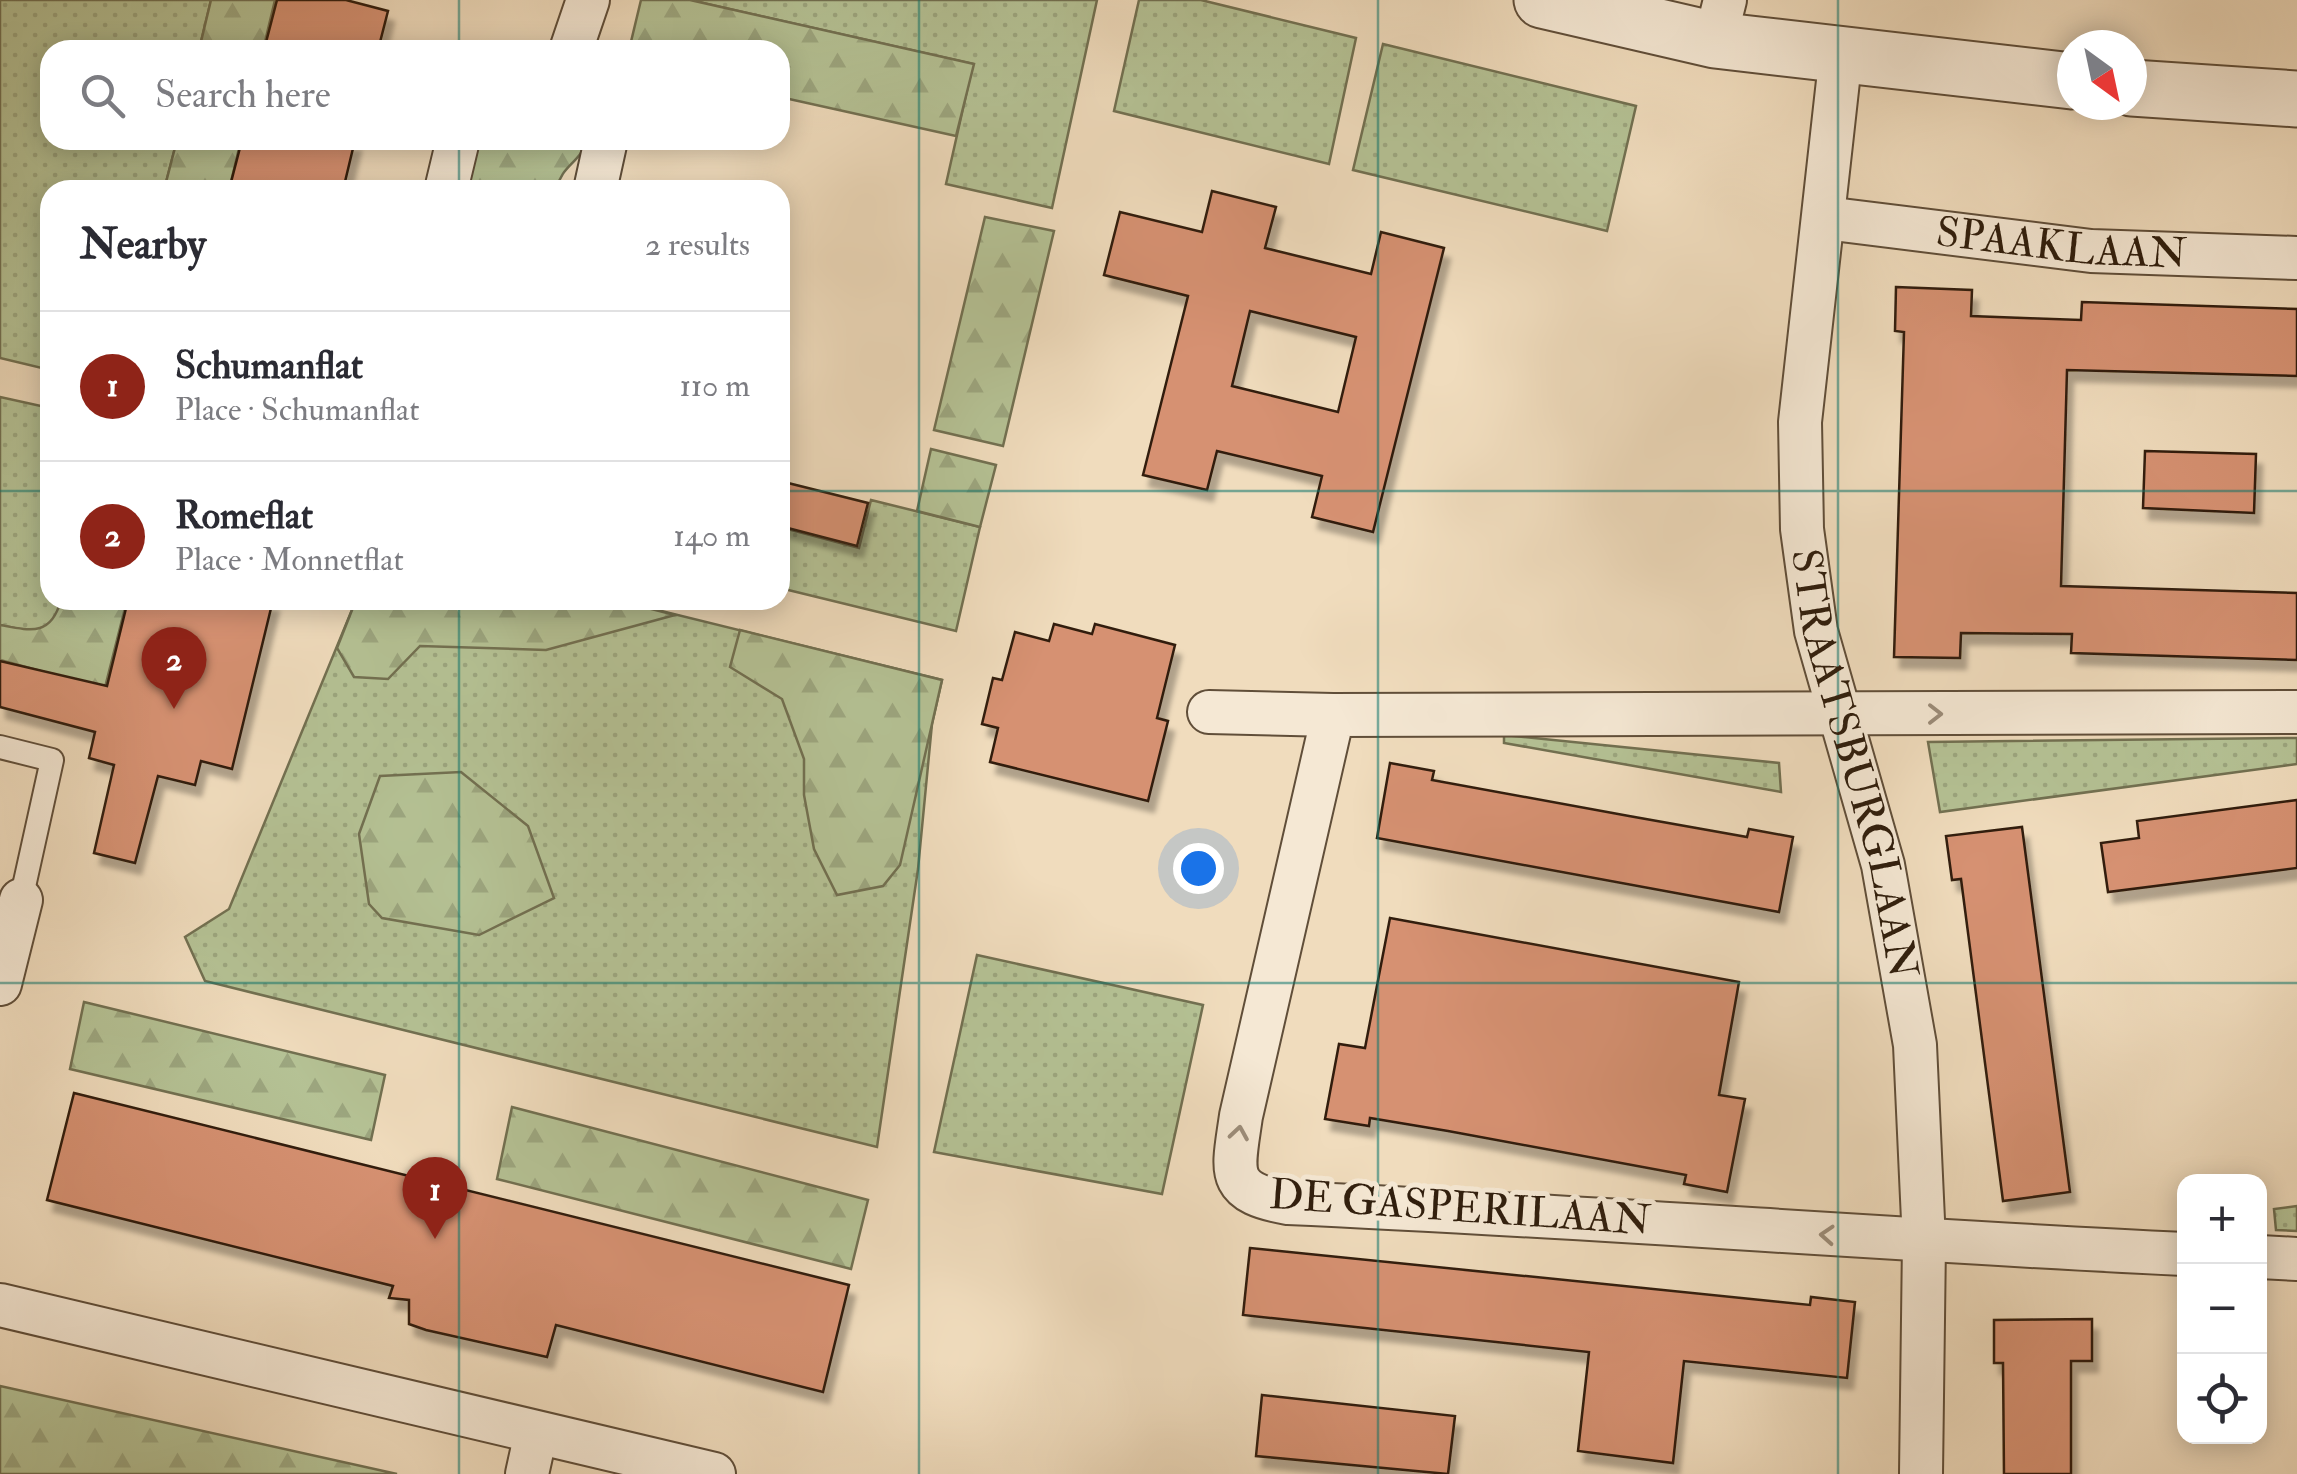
<!DOCTYPE html>
<meta charset="utf-8">
<style>
:root{--surface:#fff;--page:#f2f2f3;--text:#2b2b33;--muted:#7c7c81;--line:#e1e1e2;--accent:#8f2418}
body{margin:0;font-family:"IM FELL Double Pica",serif;background:var(--page);color:var(--text)}
.controls{position:absolute;right:30px;bottom:30px;display:grid;overflow:hidden;border-radius:20px;box-shadow:0 5px 25px #0003}
.controls button{width:90px;height:90px;display:grid;place-items:center;padding:0;border:0;border-bottom:2px solid var(--line);background:var(--surface);color:var(--text);font:50px sans-serif}
.compass{position:absolute;left:2057px;top:30px;width:90px;height:90px;border-radius:50%;background:var(--surface);box-shadow:0 5px 25px #0003;rotate:147deg}
.you{position:absolute;left:1198px;top:868px;width:35px;height:35px;margin:-25px;border:8px solid #fff;border-radius:50%;background:#1a73e8;box-shadow:0 0 0 15px #1a73e833}
.badge{display:grid;place-items:center;width:65px;height:65px;border-radius:50%;background:var(--accent);color:#fff;font-size:32px;font-weight:700}
.pin{position:absolute;translate:-50% -82px;filter:drop-shadow(0 2px 5px #0008)}
.pin::after{content:'';position:absolute;top:52px;width:35px;height:30px;background:inherit;clip-path:polygon(0 0,100% 0,50% 100%)}
.list{margin:0;padding:0;list-style:none}
h2{display:flex;justify-content:space-between;align-items:center;height:130px;margin:0;padding:0 40px;font-size:42px}
h2 small{font-size:32px;font-weight:400;color:var(--muted)}
.list li{display:grid;grid-template-columns:65px 1fr auto;gap:30px;align-items:center;box-sizing:border-box;height:150px;padding:0 40px;border-top:2px solid var(--line)}
.list b{display:block;font-size:38px;white-space:nowrap}
.list p{margin:0;font-size:32px;white-space:nowrap;color:var(--muted)}
.list em{font-size:32px;font-style:normal;color:var(--muted)}
.icon{flex:none;width:55px;height:55px;fill:none;stroke:currentColor;stroke-width:2;stroke-linecap:round;stroke-linejoin:round}
.map{position:relative;flex:none;width:2297px;height:1474px;overflow:hidden}
.search{position:absolute;background:var(--surface);box-shadow:0 5px 25px #0003;left:40px;top:40px;width:750px;height:110px;display:flex;align-items:center;gap:25px;box-sizing:border-box;padding:0 35px;border-radius:30px;color:var(--muted);font-size:38px}
.panel{position:absolute;background:var(--surface);box-shadow:0 5px 25px #0003;left:40px;top:180px;width:750px;height:430px;border-radius:30px}
.map>svg:first-child{display:block}
.green{fill:url(#green-dots);stroke:#727051;stroke-width:2.5}
.forest{fill:url(#forest-firs);stroke:#727051;stroke-width:2.5}
.building{fill:#d69172;stroke:#301e0d;stroke-width:2.5;fill-rule:evenodd;filter:url(#shadow)}
.lines{fill:none;stroke-linecap:round;stroke-linejoin:round}
.service-casing{stroke:#604e39;stroke-width:26}
.minor-casing{stroke:#604e39;stroke-width:46}
.tertiary-casing{stroke:#604e39;stroke-width:59}
.service{stroke:#f5e8d4;stroke-width:22}
.minor{stroke:#f5e8d4;stroke-width:42}
.tertiary{stroke:#f5e8d4;stroke-width:55}
.oneway{stroke:#9c8d7a}
.grid{fill:none;stroke:#0f766e;stroke-width:2.5;stroke-opacity:0.55}
.labels{text-anchor:middle;dominant-baseline:central;stroke-width:10;stroke-linejoin:round;paint-order:stroke}
.street-label{font-size:42px;fill:#301e0d;stroke:#f5e8d4}
</style>
<div class="map">
<svg width="2297" height="1474" viewBox="0 0 2297 1474">
<defs>
<pattern id="green-dots" width="8" height="8" patternUnits="userSpaceOnUse" patternTransform="scale(2.5)"><rect width="8" height="8" fill="#b5c295"/><path d="M2 2h.1M6 6h.1" fill="none" stroke="#9ca67f" stroke-width="1.8" stroke-linecap="round"/></pattern>
<pattern id="forest-firs" width="22" height="20" patternUnits="userSpaceOnUse" patternTransform="scale(2.5)"><rect width="22" height="20" fill="#b5c295"/><path d="M5 1l3.5 6h-7zM16 11l3.5 6h-7z" fill="#9ca67f"/></pattern>
<filter id="shadow"><feDropShadow dx="6" dy="11" stdDeviation="2.5" flood-color="#0004"/></filter>
</defs>
<rect width="100%" height="100%" fill="#f0dcbd"/>
<filter id="stains"><feTurbulence type="fractalNoise" baseFrequency=".002" numOctaves="4"/><feColorMatrix values="0 0 0 0 .2 0 0 0 0 .09 0 0 0 0 .02 0 0 0 .5 -.17"/></filter>
<radialGradient id="worn" r=".72"><stop offset=".6" stop-color="#630" stop-opacity="0"/><stop offset="1" stop-color="#630" stop-opacity=".3"/></radialGradient>
<g class="green">
<path d="M0,0H211L199,50H50V140H177L164,190H50V370L0,358Z"/>
<path d="M690,0H1097L1052,208L946,184L973,64Z"/>
<path d="M1139,0H1201L1356,38L1329,164L1114,111Z"/>
<path d="M1383,44L1636,106L1607,231L1353,170Z"/>
<path d="M0,397L50,408V600H61L55,620L34,632L0,625Z"/>
<path d="M871,500L980,527L956,631L780,588V527L859,548Z"/>
<path d="M356,600H617L942,680L932,724L918,869L877,1147L205,981L185,937L229,909Z"/>
<path d="M1504,735L1779,763L1781,792L1504,743Z"/>
<path d="M2297,738V764L1940,812L1928,742Z"/>
<path d="M977,955L1203,1005L1162,1194L934,1152Z"/>
<path d="M2297,1206V1231L2276,1230L2274,1209Z"/>
</g>
<g class="forest">
<path d="M211,0H275L263,50H199Z"/>
<path d="M641,0H690L974,64L956,136L780,97V50H629Z"/>
<path d="M177,140H241L229,190H164Z"/>
<path d="M474,140H587C580,164 562,164 556,190H462Z"/>
<path d="M985,217L1054,231L1003,446L934,430Z"/>
<path d="M931,449L996,465L980,527L917,511Z"/>
<path d="M61,600H127L94,731L56,675L0,660V625C32,631 51,636 61,600Z"/>
<path d="M356,600H616L675,615L546,650L420,646L388,679L354,677L337,648Z"/>
<path d="M740,630L942,680L900,865L883,886L837,895L814,849L804,795V759L782,699L730,667Z"/>
<path d="M461,772L528,826L554,898L479,935L382,918L369,904L359,834L380,776Z"/>
<path d="M84,1002L385,1075L371,1140L70,1069Z"/>
<path d="M512,1107L868,1200L851,1269L497,1179Z"/>
<path d="M0,1386L397,1474H0Z"/>
</g>
<g class="building">
<path d="M277,0H346L388,11L378,50H264Z"/>
<path d="M242,140H355L343,190H229Z"/>
<path d="M1212,191L1276,207L1265,248L1371,274L1381,232L1444,248L1373,532L1312,517L1322,476L1217,451L1207,490L1143,475L1188,296L1104,275L1120,212L1202,232ZM1250,311L1356,337L1338,412L1232,386Z"/>
<path d="M1896,287L1972,290L1971,316L2081,320L2082,302L2297,309V376L2067,370L2061,586L2297,593V660L2071,653L2072,634L1961,633L1960,658L1894,657L1904,332L1895,331Z"/>
<path d="M2145,451L2256,454L2254,513L2143,508Z"/>
<path d="M780,481L868,503L857,546L780,526Z"/>
<path d="M128,600H273L232,769L201,761L195,785L158,776L135,863L94,853L114,765L89,758L95,732L0,707V661L107,686Z"/>
<path d="M1054,624L1092,634L1095,624L1175,645L1157,718L1168,721L1148,801L990,762L998,728L982,724L993,678L1002,680L1015,632L1049,641Z"/>
<path d="M1390,763L1434,771L1432,780L1629,816L1747,837L1749,829L1793,837L1779,912L1377,838Z"/>
<path d="M2297,800V868L2108,892L2101,843L2139,838L2137,821Z"/>
<path d="M2022,827L2070,1192L2003,1201L1961,879L1952,880L1946,836Z"/>
<path d="M1390,918L1739,982L1719,1095L1745,1099L1727,1192L1684,1184L1686,1175L1448,1131L1370,1118L1369,1126L1325,1119L1339,1044L1365,1048Z"/>
<path d="M74,1093L849,1285L823,1392L556,1325L547,1357L426,1330L409,1324V1300L389,1298L393,1286L47,1200Z"/>
<path d="M1250,1248L1810,1305L1811,1297L1855,1302L1847,1378L1684,1361L1673,1463L1578,1451L1589,1352L1243,1315Z"/>
<path d="M2092,1319V1361H2071V1474H2004L2003,1363H1994V1320Z"/>
<path d="M1262,1395L1455,1416L1448,1474L1256,1456Z"/>
</g>
<g class="lines">
<defs>
<path id="service" d="M0,747L52,760L21,900"/>
<g id="minor">
<path d="M1715,40L1725,0"/>
<path d="M571,50L588,0"/>
<path id="s1" d="M1841,54L1800,422L1802,529L1816,631L1883,865L1915,1045L1924,1242L1921,1474"/>
<path d="M446,190L458,140"/>
<path d="M595,190L606,140"/>
<path id="s2" d="M1825,218L2091,251L2297,258"/>
<path d="M1209,712L1333,715"/>
<path d="M0,984L21,900"/>
<path d="M2184,1254C1886,1240 1587,1216 1288,1203C1224,1192 1233,1172 1241,1116L1333,715L2297,712"/>
<path d="M2260,1257L2297,1259"/>
<path d="M0,1305L714,1474"/>
<path d="M527,1474L536,1433"/>
</g>
<g id="tertiary">
<path d="M1542,0L1715,40L2072,81"/>
<path d="M2132,88L2297,99"/>
</g>
</defs>
<use href="#service" class="service-casing"/>
<use href="#minor" class="minor-casing"/>
<use href="#tertiary" class="tertiary-casing"/>
<use href="#service" class="service"/>
<use href="#minor" class="minor"/>
<use href="#tertiary" class="tertiary"/>
</g>
<defs><path id="oneway-chevron" d="M-2-3.5L2.5 0L-2 3.5" fill="none" stroke-width="1.6" stroke-linecap="round" stroke-linejoin="round" transform="scale(2.5)"/></defs>
<g class="oneway">
<use href="#oneway-chevron" transform="translate(1935 714)"/>
<use href="#oneway-chevron" transform="translate(1239 1133) rotate(-81)"/>
<use href="#oneway-chevron" transform="translate(1827 1235) rotate(-176)"/>
</g>
<path class="grid" d="M459,0V50M919,0V1474M1378,0V1474M1838,0V1474M459,140V190M0,491H50M780,491H2297M459,600V1474M0,983H2297"/>
<g class="labels">
<g class="street-label">
<text stroke="none"><textPath href="#s2" startOffset="238">SPAAKLAAN</textPath></text>
<text stroke="none"><textPath href="#s1" startOffset="718">STRAATSBURGLAAN</textPath></text>
<text transform="translate(1460 1208) rotate(4)">DE GASPERILAAN</text>
</g>
</g>
<rect width="100%" height="100%" filter="url(#stains)"/>
<rect width="100%" height="100%" fill="url(#worn)"/>
</svg>
<div class="controls">
<button>+</button>
<button>−</button>
<button><svg class="icon" aria-label="locate" viewBox="0 0 24 24"><circle cx="12" cy="12" r="6"/><path d="M12 2v4M12 18v4M2 12h4M18 12h4"/></svg></button>
</div>
<svg class="compass" viewBox="-18 -18 36 36"><path d="M0-13l5 13h-10z" fill="#e53935"/><path d="M0 13l5-13h-10z" fill="#7c7c81"/></svg>
<div class="you"></div>
<div class="pin badge" style="left:435px;top:1239px">1</div>
<div class="pin badge" style="left:174px;top:709px">2</div>
<div class="search"><svg class="icon" aria-label="search" viewBox="0 0 24 24"><circle cx="10" cy="10" r="6"/><path d="M15 15l6 6"/></svg>Search here</div>
<section class="panel">
<h2>Nearby<small>2 results</small></h2>
<ul class="list">
<li><span class="badge">1</span><div><b>Schumanflat</b><p>Place · Schumanflat</p></div><em>110 m</em></li>
<li><span class="badge">2</span><div><b>Romeflat</b><p>Place · Monnetflat</p></div><em>140 m</em></li>
</ul>
</section>
</div>
